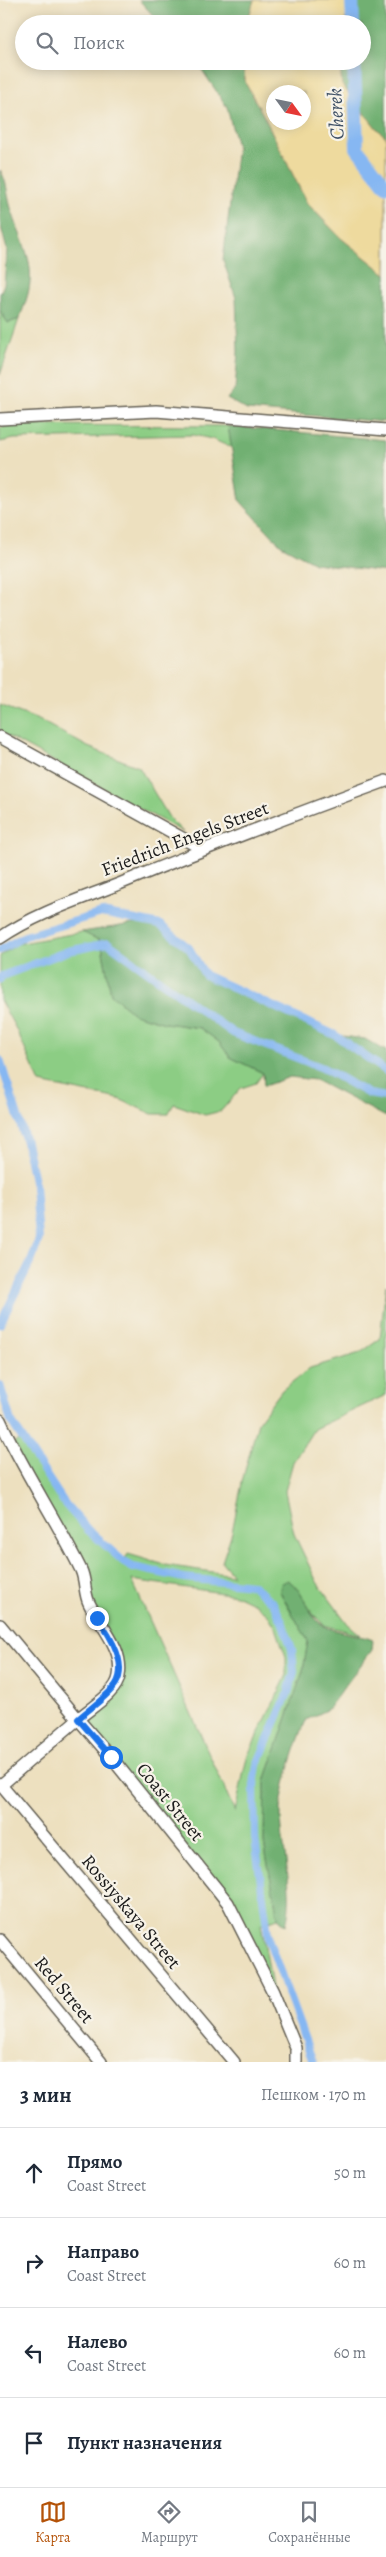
<!DOCTYPE html>
<html lang="ru">
<meta charset="utf-8">
<style>
:root{--surface:#fff;--page:#f2f2f3;--text:#1f2937;--muted:#747a83;--line:#e0e1e3;--accent:#b45309}
body{margin:0;font-family:Alegreya,serif;background:var(--page);color:var(--text)}
.compass{position:absolute;left:266px;top:85px;width:45px;height:45px;border-radius:50%;background:var(--surface);box-shadow:0 2px 12px #0003;rotate:123deg}
.stop{position:absolute;width:15px;height:15px;margin:-11px;border:4px solid #1a73e8;border-radius:50%;background:#fff}
.stop.end{background:#1a73e8;border-color:#fff;box-shadow:0 1px 5px #0008}
.list{margin:0;padding:0;list-style:none}
h2{display:flex;justify-content:space-between;align-items:center;height:65px;margin:0;padding:0 20px;font-size:21px}
h2 small{font-size:16px;font-weight:400;color:var(--muted)}
.list li{display:grid;grid-template-columns:32px 1fr auto;gap:15px;align-items:center;box-sizing:border-box;height:90px;padding:0 20px;border-top:1px solid var(--line)}
.list b{display:block;font-size:19px;white-space:nowrap}
.list p{margin:0;font-size:16px;white-space:nowrap;color:var(--muted)}
.list em{font-size:16px;font-style:normal;color:var(--muted)}
.icon{flex:none;width:28px;height:28px;fill:none;stroke:currentColor;stroke-width:2;stroke-linecap:round;stroke-linejoin:round}
.map{position:relative;flex:none;width:386px;height:2062px;overflow:hidden}
.search{position:absolute;background:var(--surface);box-shadow:0 2px 12px #0003;left:15px;right:15px;top:15px;height:55px;display:flex;align-items:center;gap:12px;box-sizing:border-box;padding:0 18px;border-radius:28px;color:var(--muted);font-size:19px}
.sheet{height:425px;background:var(--surface)}
nav{display:flex;justify-content:space-around;align-items:center;box-sizing:border-box;height:70px;border-top:1px solid var(--line);background:var(--surface);font-size:14px;color:var(--muted)}
nav a{display:grid;justify-items:center;gap:2px}
nav .on{color:var(--accent)}
.map>svg:first-child{display:block}
.green{fill:#8ccd84;stroke:#547450;fill-rule:evenodd}
.forest{fill:#71b072;stroke:#466647}
.sand{fill:#eeda9e;stroke:#857b5d;fill-rule:evenodd}
.lines{fill:none;stroke-linecap:round;stroke-linejoin:round}
.canal{stroke:#86b7f2;stroke-width:8}
.river{stroke:#86b7f2;stroke-width:14}
.minor-casing{stroke:#656155;stroke-width:14}
.minor{stroke:#fff;stroke-width:11}
.route{stroke:#1a73e8;stroke-width:6}
.labels{text-anchor:middle;dominant-baseline:central;stroke-width:4.5;stroke-linejoin:round;paint-order:stroke}
.street-label{font-size:19px;fill:#1c1c1c;stroke:#f7f3e8}
.water-label{font-size:20px;font-style:italic;fill:#415267;stroke:#f7f3e8}
</style>
<div class="map">
<svg width="386" height="2062" viewBox="0 0 386 2062">
<rect width="100%" height="100%" fill="#f7f3e8"/>
<filter id="ink" filterUnits="userSpaceOnUse"><feTurbulence type="fractalNoise" baseFrequency=".02" numOctaves="2"/><feDisplacementMap in="SourceGraphic" scale="10" xChannelSelector="R" yChannelSelector="G"/><feConvolveMatrix kernelMatrix="1 2 1 2 8 2 1 2 1" color-interpolation-filters="sRGB"/></filter>
<filter id="wash" filterUnits="userSpaceOnUse"><feTurbulence type="fractalNoise" baseFrequency=".0096" numOctaves="4" result="noise"/><feDisplacementMap in="SourceGraphic" scale="20" xChannelSelector="R" yChannelSelector="G"/><feGaussianBlur stdDeviation="1.12" result="paint"/><feColorMatrix in="noise" values="0 0 0 0 0 0 0 0 0 0 0 0 0 0 0 0 0 1.4 0 .05"/><feComposite in="paint" operator="in"/></filter>
<g filter="url(#wash)">
<rect width="100%" height="100%" fill="#ede0bf"/>
<g class="green">
<path d="M0,311L8,323L19,319L0,375Z"/>
<path d="M12,425L228,426L232,448L212,439L193,435L14,439L0,442V428Z"/>
<path d="M0,705L41,721L88,747L139,767L170,819L183,832L0,732Z"/>
<path d="M82,932L101,941L111,994L134,1014L165,1023L200,1028L219,1042L230,1057L263,1073L256,1083L241,1088L221,1111L205,1115L174,1104L168,1114H152L119,1099L40,1083L16,1029L0,1000V956L17,944Z"/>
<path d="M386,1284V1395L314,1429L293,1462L285,1491L294,1534L317,1582L348,1624L361,1635L324,1625L313,1614L296,1586L280,1592L308,1641L303,1671L265,1781L264,1843L278,1918L261,1924L273,1992L228,1903L78,1719L120,1674L85,1581L12,1445L21,1438L65,1504L88,1530L123,1562L128,1554L165,1565L233,1575L222,1562L232,1532L243,1478L258,1422L282,1390L310,1368L360,1353L380,1339ZM132,1580L236,1595L255,1604L268,1615L276,1628L286,1657V1677L247,1757L235,1812Z"/>
</g>
<g class="forest">
<path d="M139,0H254L247,24H161Z"/>
<path d="M352,0H386V137L377,129L341,85L339,61H362V24H344Z"/>
<path d="M196,61H242L246,84L264,116L307,203L341,238L386,274V422L247,410L227,399L235,389L238,352L236,298L223,260L237,147L227,107Z"/>
<path d="M0,170C8,182 7,198 12,211C27,258 41,269 19,319L8,323L0,311V294L4,284L7,250L0,223Z"/>
<path d="M228,426L386,440V572L315,563L281,545L240,501Z"/>
<path d="M146,922L160,925L189,948L205,975L335,1035L365,1039L386,1051V1117L315,1080L290,1077L264,1086L263,1073L230,1057L219,1042L200,1028L165,1023L134,1014L111,994L101,941L82,932Z"/>
<path d="M288,1580C305,1591 307,1616 324,1626C339,1633 358,1634 373,1640L372,1650L327,1710L306,1720C297,1743 282,1785 281,1809C280,1845 296,1890 286,1925L278,1918L264,1843L265,1781L303,1671L308,1641L280,1592L282,1583Z"/>
</g>
<g class="sand">
<path d="M254,0H352L344,24H247Z"/>
<path d="M242,61H339L342,85L377,129L386,137V274L341,238L307,203L264,116L246,84ZM274,92H304V122H274Z"/>
</g>
<g class="lines">
<g class="canal">
<path d="M0,950L25,936L102,913L160,925L189,948L205,975L335,1035L386,1071"/>
<path d="M0,979L2,976L68,951L108,943L233,1033L323,1068L369,1094L386,1097"/>
<path d="M0,1060L26,1142L35,1186L39,1239L32,1259L0,1324"/>
<path d="M0,1385L11,1421L65,1504L88,1530L124,1562L133,1567L184,1578L252,1585L273,1603L282,1621L292,1649L294,1672L288,1693L257,1765L254,1785L255,1839L269,1941L313,2062"/>
</g>
<g class="river">
<path d="M352,0L353,24"/>
<path d="M354,61L357,148L386,186"/>
</g>
</g>
</g>
<g filter="url(#ink)">
<g class="lines">
<defs>
<g id="minor">
<path d="M0,419L156,411L386,430"/>
<path d="M0,737L202,849"/>
<path d="M0,938C38,912 82,899 124,882C211,846 298,813 386,781"/>
<path d="M0,1420C24,1472 56,1519 81,1570C86,1581 84,1593 89,1603C100,1626 124,1648 119,1676C117,1693 90,1708 78,1719L111,1757L228,1903L273,1992L296,2048V2062"/>
<path d="M0,1625L78,1719L0,1786"/>
<path d="M0,1784L234,2062"/>
<path d="M0,1940L101,2062"/>
</g>
</defs>
<use href="#minor" class="minor-casing"/>
<use href="#minor" class="minor"/>
</g>
</g>
<g class="lines" filter="url(#ink)">
<path class="route" d="M97,1618C110,1635 131,1668 113,1688C103,1700 89,1709 78,1719L111,1757"/>
</g>
<g class="labels">
<g class="street-label">
<text transform="translate(185 839) rotate(-21)">Friedrich Engels Street</text>
<text transform="translate(170 1802) rotate(51)">Coast Street</text>
<text transform="translate(131 1912) rotate(50)">Rossiyskaya Street</text>
<text transform="translate(64 1990) rotate(50)">Red Street</text>
</g>
<g class="water-label">
<text transform="translate(336 114) rotate(-93)">Cherek</text>
</g>
</g>
</svg>
<svg class="compass" viewBox="-18 -18 36 36"><path d="M0-13l5 13h-10z" fill="#e53935"/><path d="M0 13l5-13h-10z" fill="#747a83"/></svg>
<div class="stop" style="left:111px;top:1757px"></div>
<div class="stop end" style="left:97px;top:1618px"></div>
<div class="search"><svg class="icon" aria-label="search" viewBox="0 0 24 24"><circle cx="10" cy="10" r="6"/><path d="M15 15l6 6"/></svg>Поиск</div>
</div>
<section class="sheet">
<h2>3 мин<small>Пешком · 170 m</small></h2>
<ul class="list">
<li><svg class="icon" aria-label="ahead" viewBox="0 0 24 24"><path d="M12 20V5M6 11l6-6 6 6"/></svg><div><b>Прямо</b><p>Coast Street</p></div><em>50 m</em></li>
<li><svg class="icon" aria-label="right" viewBox="0 0 24 24"><path d="M7 20v-9h11M14 6l5 5-5 5"/></svg><div><b>Направо</b><p>Coast Street</p></div><em>60 m</em></li>
<li><svg class="icon" aria-label="left" viewBox="0 0 24 24"><path d="M17 20v-9H6M10 6l-5 5 5 5"/></svg><div><b>Налево</b><p>Coast Street</p></div><em>60 m</em></li>
<li><svg class="icon" aria-label="arrive" viewBox="0 0 24 24"><path d="M6 21V4h12l-3 4 3 4H6"/></svg><div><b>Пункт назначения</b></div></li>
</ul>
</section>
<nav>
<a class="on"><svg class="icon" aria-label="map" viewBox="0 0 24 24"><path d="M3 6l6-2 6 2 6-2v14l-6 2-6-2-6 2zM9 4v14M15 6v14"/></svg>Карта</a>
<a><svg class="icon" aria-label="directions" viewBox="0 0 24 24"><path d="M12 3l9 9-9 9-9-9zM9 14v-3h6M13 9l2 2-2 2"/></svg>Маршрут</a>
<a><svg class="icon" aria-label="saved" viewBox="0 0 24 24"><path d="M7 4h10v16l-5-4-5 4z"/></svg>Сохранённые</a>
</nav>
